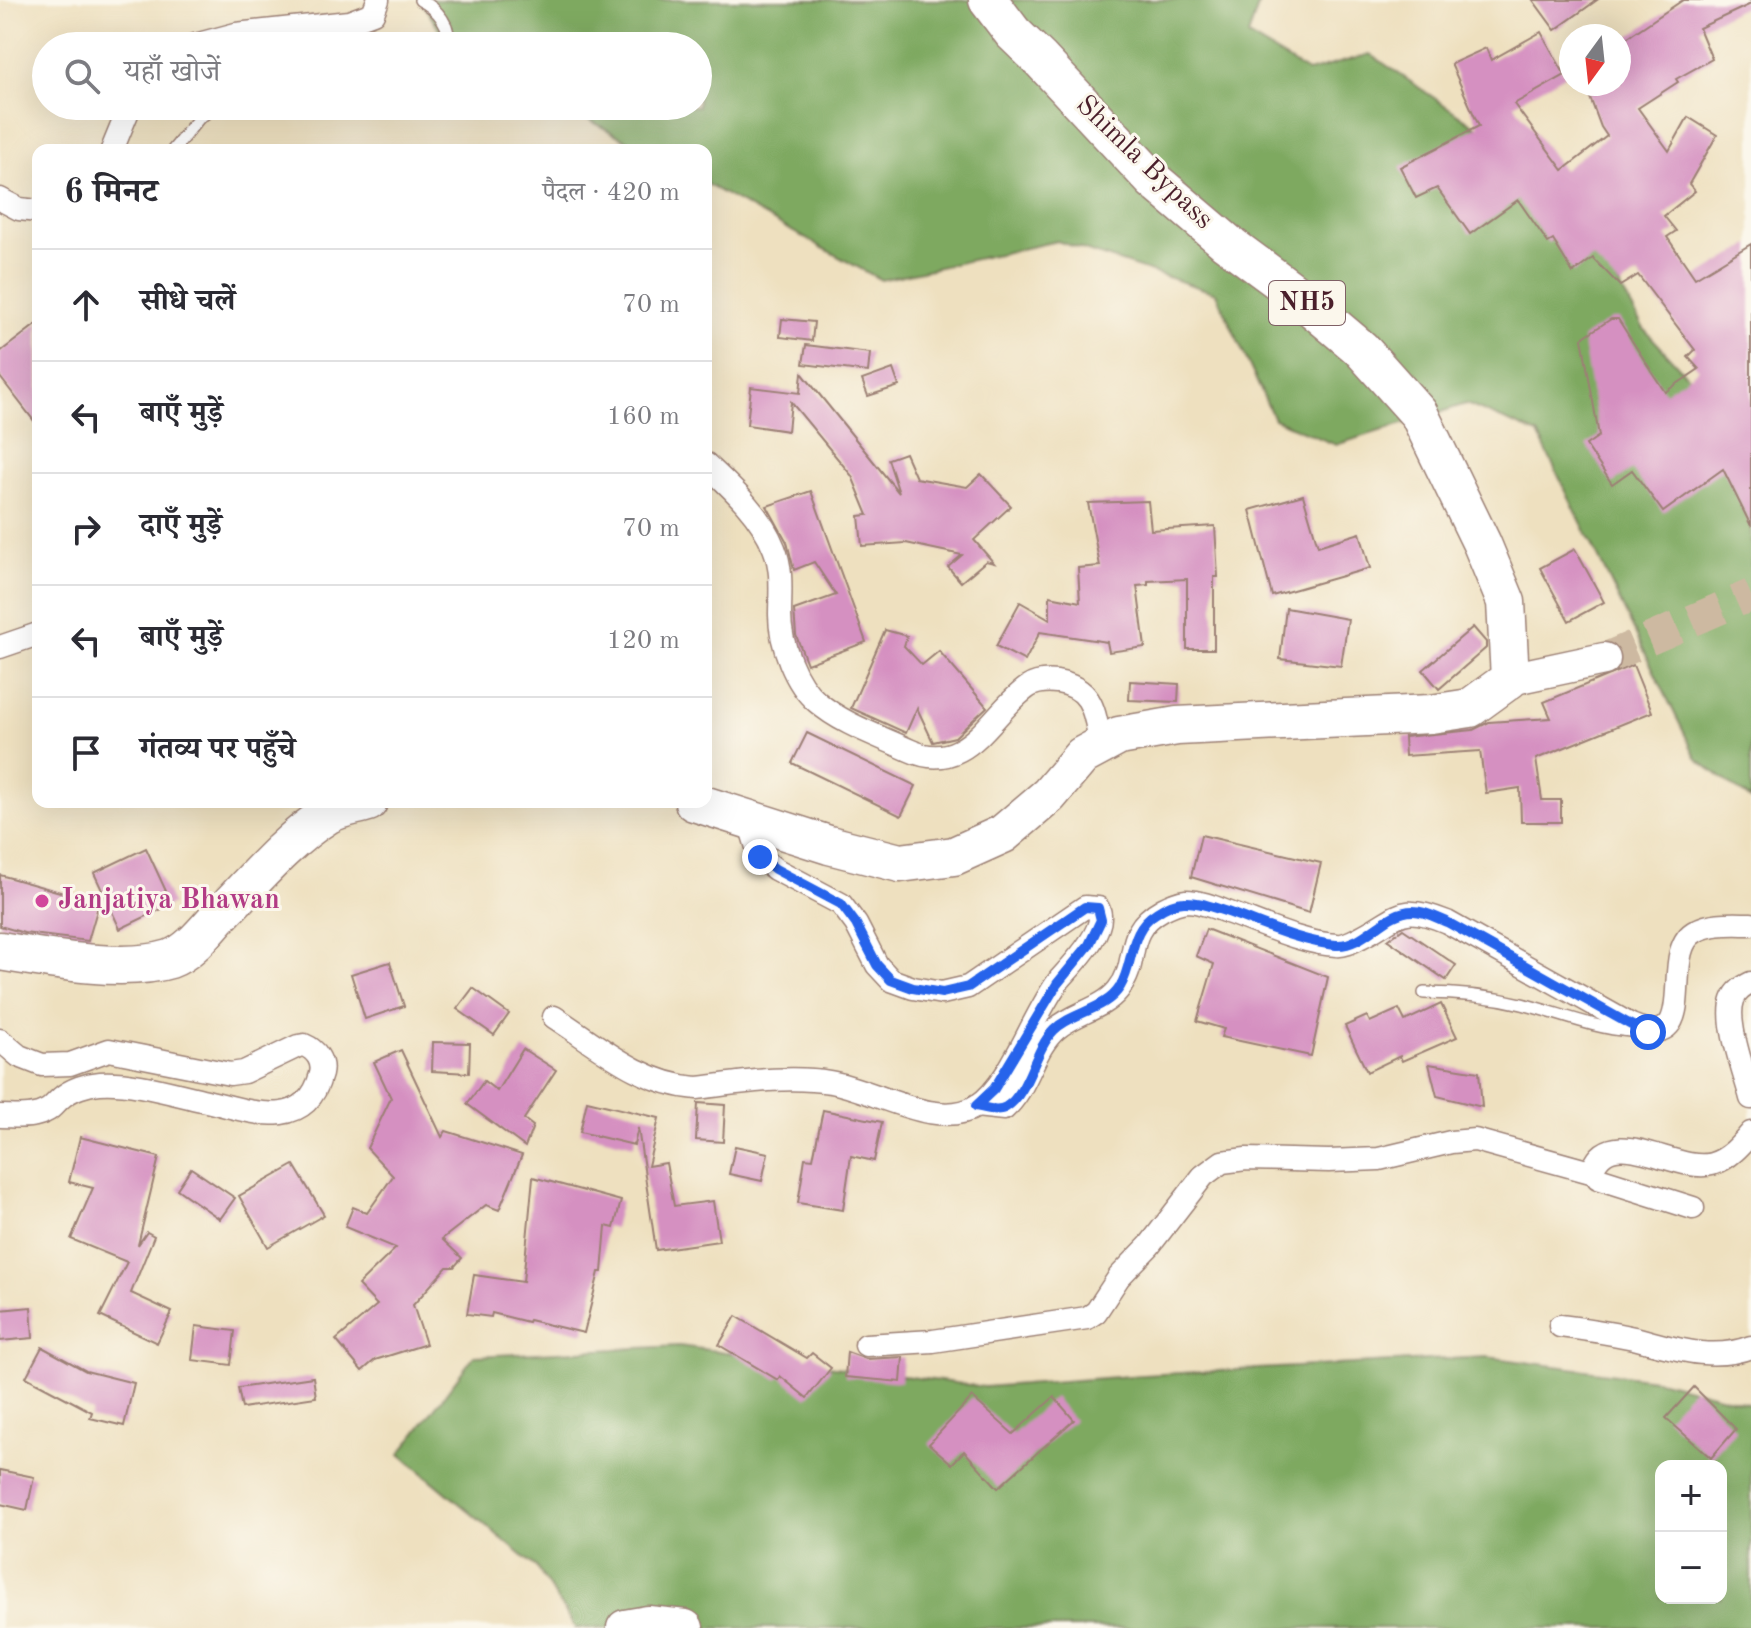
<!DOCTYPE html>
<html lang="hi">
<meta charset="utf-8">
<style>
:root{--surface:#fff;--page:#f7f7f7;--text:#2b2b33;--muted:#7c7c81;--line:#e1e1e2}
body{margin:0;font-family:"Old Standard TT","Noto Serif Devanagari",serif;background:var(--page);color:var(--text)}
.controls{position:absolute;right:24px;bottom:24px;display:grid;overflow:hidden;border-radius:16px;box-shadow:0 8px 32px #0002}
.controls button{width:72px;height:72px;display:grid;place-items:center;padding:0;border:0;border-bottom:2px solid var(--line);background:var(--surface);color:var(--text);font:40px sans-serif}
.compass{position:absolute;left:1559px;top:24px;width:72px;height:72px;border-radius:50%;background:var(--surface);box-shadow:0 8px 32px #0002;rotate:195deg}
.stop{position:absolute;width:24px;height:24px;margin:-18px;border:6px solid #2563eb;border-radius:50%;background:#fff}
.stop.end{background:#2563eb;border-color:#fff;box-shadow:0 2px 8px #0008}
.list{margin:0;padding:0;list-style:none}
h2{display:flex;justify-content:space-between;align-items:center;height:104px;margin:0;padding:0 32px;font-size:34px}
h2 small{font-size:26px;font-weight:400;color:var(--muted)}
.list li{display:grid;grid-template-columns:52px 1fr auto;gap:24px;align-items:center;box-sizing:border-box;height:112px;padding:0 32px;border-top:2px solid var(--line)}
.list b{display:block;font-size:30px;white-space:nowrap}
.list em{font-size:26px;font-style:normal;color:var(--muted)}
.icon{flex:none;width:44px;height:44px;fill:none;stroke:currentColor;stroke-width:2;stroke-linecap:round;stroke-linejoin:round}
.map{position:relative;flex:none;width:1751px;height:1628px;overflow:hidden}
.search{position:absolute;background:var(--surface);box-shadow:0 8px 32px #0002;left:32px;top:32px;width:680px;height:88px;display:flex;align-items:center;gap:20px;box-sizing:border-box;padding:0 28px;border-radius:44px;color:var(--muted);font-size:30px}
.panel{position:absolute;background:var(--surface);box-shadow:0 8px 32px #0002;left:32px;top:144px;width:680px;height:664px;border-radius:16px}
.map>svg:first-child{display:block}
.forest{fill:#7ea960;stroke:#646446;stroke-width:2;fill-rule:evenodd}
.building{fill:#d590c1}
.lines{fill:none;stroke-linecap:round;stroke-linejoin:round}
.secondary-tunnel{stroke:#cdb9a1;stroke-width:32;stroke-dasharray:32 16;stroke-linecap:butt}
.service-casing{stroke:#9c8075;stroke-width:14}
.minor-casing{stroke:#9c8075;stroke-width:25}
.secondary-casing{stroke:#9c8075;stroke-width:35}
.primary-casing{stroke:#9c8075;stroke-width:39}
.trunk-casing{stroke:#9c8075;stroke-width:41}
.service{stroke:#fff;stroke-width:11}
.minor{stroke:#fff;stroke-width:22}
.secondary{stroke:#fff;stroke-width:32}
.primary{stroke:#fff;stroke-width:36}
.trunk{stroke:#fff;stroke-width:38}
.route{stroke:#2563eb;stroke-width:10}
.hotel-dot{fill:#d1479c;stroke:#fbf7ec;stroke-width:3}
.labels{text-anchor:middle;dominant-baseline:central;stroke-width:6;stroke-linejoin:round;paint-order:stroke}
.shield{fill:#fbf7ec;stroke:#7f6065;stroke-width:2}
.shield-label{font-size:26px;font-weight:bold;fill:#4a1f2b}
.street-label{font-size:28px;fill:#4a1f2b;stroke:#fbf7ec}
.hotel-label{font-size:28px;font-weight:bold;fill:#b23c85;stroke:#fbf7ec;text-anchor:start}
</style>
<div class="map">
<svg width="1751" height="1628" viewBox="0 0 1751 1628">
<rect width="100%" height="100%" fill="#fbf7ec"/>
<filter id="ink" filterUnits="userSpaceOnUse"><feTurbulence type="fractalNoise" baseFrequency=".0125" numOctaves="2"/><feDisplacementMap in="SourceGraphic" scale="16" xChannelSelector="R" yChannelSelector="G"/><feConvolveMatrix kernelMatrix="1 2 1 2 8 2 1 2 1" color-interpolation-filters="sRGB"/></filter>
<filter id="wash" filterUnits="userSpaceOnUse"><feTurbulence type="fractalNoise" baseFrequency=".006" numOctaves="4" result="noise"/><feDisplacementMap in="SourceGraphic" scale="32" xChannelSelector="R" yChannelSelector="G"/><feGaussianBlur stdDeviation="1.8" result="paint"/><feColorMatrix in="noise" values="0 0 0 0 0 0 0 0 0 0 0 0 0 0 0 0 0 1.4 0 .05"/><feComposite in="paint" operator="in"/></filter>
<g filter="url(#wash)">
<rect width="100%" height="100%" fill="#eee0bf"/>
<g class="forest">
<path d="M420,0H1260L1248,36L1308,72L1370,54L1563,186L1644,329L1751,445V800L1697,759L1538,434L1466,404L1336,445L1274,419L1216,293L1057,241L881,280L706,184V150H644L564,106H698V46H455L447,41Z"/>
<path d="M679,1346L985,1387L1143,1375L1487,1357L1654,1379L1751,1404V1628H576L536,1567L400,1454L474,1356ZM1661,1466H1721V1598H1661Z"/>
</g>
<g id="blocks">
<g class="building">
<path d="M1533,0H1597L1555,30Z"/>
<path d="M1683,0H1751V4L1699,28L1712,59L1676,79L1678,82L1638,108L1669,151L1688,117L1717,135L1689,184L1695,191L1664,216L1676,231L1667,237L1695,278L1751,244V526L1723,469L1663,512L1632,470L1612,484L1586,445L1599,436L1582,338L1611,319H1618L1665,392L1699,369L1688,357L1695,350L1638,275L1620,286L1593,258L1573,273L1553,240L1548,243L1518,200L1470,234L1437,188L1416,198L1400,167L1479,126L1451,64L1486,48L1491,60L1541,32L1565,75L1514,104L1563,170L1607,136L1601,127L1585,84H1619V43Z"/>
<path d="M782,319L814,322L812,341L780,337Z"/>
<path d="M38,323V426L0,377V352Z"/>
<path d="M806,345L870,353L868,372L803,364Z"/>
<path d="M893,369L899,386L868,396L862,380Z"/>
<path d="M802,373L899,493L888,459L905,453L916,478L967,487L981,474L1011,506L974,540L994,563L986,561L961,582L948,567L962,555L906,543L862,546L859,516L868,515L852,476L791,402L788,431L747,425L751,387L800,393Z"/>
<path d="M811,491L866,642L807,664L796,635L794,610L836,595L814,562L794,570L787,542L767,506Z"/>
<path d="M1303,495L1318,546L1360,533L1370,568L1272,596L1250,510Z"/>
<path d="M1148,501L1151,530L1215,526L1218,577H1214V649H1187V579L1148,581V585L1137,586L1145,647L1109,652L1107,642L1040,632L1025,661L996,646L1020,602L1050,619V596L1080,602L1078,568L1100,566L1088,503Z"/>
<path d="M1575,549L1604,602L1569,621L1540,568Z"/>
<path d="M1286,608L1348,619L1341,666L1280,659Z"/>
<path d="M1473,627L1486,642V648L1439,689L1423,670Z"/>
<path d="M885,630L907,636L904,646L922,665L939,651L987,707L955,737L933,742L917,708L906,733L851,708Z"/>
<path d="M1633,665L1652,712L1536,759L1542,800H1561V822H1521L1520,788L1486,793L1480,751L1405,756L1404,737L1473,730L1489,722L1551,718L1544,702Z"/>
<path d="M1130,681L1179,684L1178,702L1129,700Z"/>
<path d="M807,733L916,786L901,816L792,763Z"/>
<path d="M1201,835L1321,863L1309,913L1191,877Z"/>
<path d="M146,848L172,904L120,929L94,873Z"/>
<path d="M0,875L99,903L88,941L24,933L0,926Z"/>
<path d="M1206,929L1328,977L1311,1056L1221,1037L1224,1029L1197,1021L1214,964L1196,956Z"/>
<path d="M1403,929L1456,965L1446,980L1388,940Z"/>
<path d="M390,962L404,1006L365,1019L351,974Z"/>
<path d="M473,988L509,1014L494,1035L457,1009Z"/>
<path d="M1441,1004L1457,1037L1402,1061L1400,1056L1367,1072L1345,1026L1367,1016L1370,1022L1399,1009L1405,1021Z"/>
<path d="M433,1042L470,1043L469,1073L432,1071Z"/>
<path d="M523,1049L556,1070L524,1119L533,1126L525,1147L467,1104L484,1081L497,1091Z"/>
<path d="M401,1050L442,1137L446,1131L522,1155L499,1210L486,1205L442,1239L462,1258L454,1267H447L413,1305L426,1344L375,1360L362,1371L336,1340L377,1305L358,1285L396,1248L345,1227L353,1207L367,1213L393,1176L367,1148L391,1098L374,1062Z"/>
<path d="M1429,1064L1479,1072L1482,1107L1437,1096Z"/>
<path d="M587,1101L659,1118L648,1166L666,1163L674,1206L713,1201L719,1241L656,1250L638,1128L634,1145L580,1132Z"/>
<path d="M698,1103L725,1105L723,1142L696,1140Z"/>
<path d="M823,1110L882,1122L874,1161L851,1156L843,1210L798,1203L805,1158L813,1159Z"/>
<path d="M80,1137L159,1157L138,1245L147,1232L154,1236L131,1293L172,1312L157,1343L100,1316L127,1262L71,1239L93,1188L69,1182Z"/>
<path d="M735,1146L768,1153L762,1181L729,1174Z"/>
<path d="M294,1165L324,1215L268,1247L239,1196Z"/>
<path d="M191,1168L235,1198L220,1219L177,1189Z"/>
<path d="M533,1177L621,1201L614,1228L606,1226L602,1272H599L584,1333L529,1320L528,1322L492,1313L491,1317L467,1314L474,1275L523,1282Z"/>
<path d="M31,1307L33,1338L0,1341V1310Z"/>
<path d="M736,1316L807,1358L812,1353L831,1368L807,1398L780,1376L778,1380L719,1345Z"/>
<path d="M196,1326L235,1331L231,1365L192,1360Z"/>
<path d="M42,1347L86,1371L134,1383L124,1426L90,1418L92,1412L26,1377Z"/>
<path d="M847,1352L866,1359L903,1357L901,1382L845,1377Z"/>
<path d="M313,1377L316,1397L242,1408L238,1388Z"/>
<path d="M1694,1387L1736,1429L1711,1458L1666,1418Z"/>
<path d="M972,1397L1013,1434L1054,1397L1074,1420L998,1488L964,1451L952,1464L929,1444Z"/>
<path d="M0,1470L34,1477L27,1510L0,1504Z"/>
</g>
</g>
</g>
<g filter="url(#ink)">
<use href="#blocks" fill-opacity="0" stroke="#9c8075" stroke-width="2"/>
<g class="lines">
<path class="secondary-tunnel" d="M1604,659L1751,595"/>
<defs>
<g id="service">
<path d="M420,0C437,8 453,27 447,46"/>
<path d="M173,150L199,118L216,106"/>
<path d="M1424,993C1457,993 1489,996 1522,1004C1558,1013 1593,1028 1630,1031"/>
</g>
<g id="minor">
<path d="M191,46L236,34L349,22L373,13L378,0"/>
<path d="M112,150L130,106"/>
<path d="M0,199L19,209L38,211"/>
<path d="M706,464C732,488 761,515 774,548C783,570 780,592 780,615C780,643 795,684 817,702C842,724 879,736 909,750C967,777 990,713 1028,687C1037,681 1048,681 1057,682C1095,688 1094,714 1101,745"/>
<path d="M0,647L38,634"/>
<path d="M1751,983C1743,987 1736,991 1733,1000C1725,1023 1745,1074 1751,1098"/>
<path d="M554,1017C599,1046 641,1084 697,1088C740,1083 786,1075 830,1082C872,1088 936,1131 977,1106C1012,1084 1033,1013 1060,979C1073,964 1109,929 1098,908L1085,907L968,987L942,993L913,988L891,980L877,965L856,924L841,904L775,869L760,857L748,818"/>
<path d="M0,1040L19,1056L42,1065L70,1064L109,1050L230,1074L244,1072L298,1046L304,1045C316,1050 324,1061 321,1074C305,1136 244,1109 202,1100C171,1093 133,1081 100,1083C87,1084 71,1089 61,1098C56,1102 53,1107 48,1110C33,1119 16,1116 0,1116"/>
<path d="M976,1106L1004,1109C1029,1087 1032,1050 1056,1029C1074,1013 1103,1009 1118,990C1142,961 1120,933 1163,909C1171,905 1177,902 1186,901C1199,901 1214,907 1227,912C1259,923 1303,944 1337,945C1344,946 1353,941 1359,938C1401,917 1398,902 1447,922L1631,1025C1706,1056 1656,951 1696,931C1712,922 1733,924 1751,924"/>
<path d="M1693,1208L1598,1178L1593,1169C1611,1121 1677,1174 1712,1164C1729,1159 1741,1145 1751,1133"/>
<path d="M1560,1326C1585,1329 1610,1333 1634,1338C1674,1348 1711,1362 1751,1347"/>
<path d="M866,1345L933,1341L1087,1318L1096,1312L1119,1277L1149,1246L1203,1176L1222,1162L1246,1159L1329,1161L1379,1159L1451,1142L1475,1140L1594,1173"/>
</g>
<path id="secondary" d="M1510,679L1604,659"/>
<path id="primary" d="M625,1628L648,1624L685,1628"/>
<g id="trunk">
<path d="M694,802L829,845L900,863L954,856L1003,834L1049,795L1082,756L1119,736L1177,726L1431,714L1470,708L1510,679L1506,602L1482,544L1419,414L1361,349L1291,290L1226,242L1153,180L1040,59L1013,33L988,0"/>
<path d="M0,951C47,959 125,973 170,959C190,952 206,930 220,915C252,882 288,839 327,815C338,808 355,806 368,802"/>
</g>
</defs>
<use href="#service" class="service-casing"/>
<use href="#minor" class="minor-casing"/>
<use href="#secondary" class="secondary-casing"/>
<use href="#primary" class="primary-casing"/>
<use href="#trunk" class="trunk-casing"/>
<use href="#service" class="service"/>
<use href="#minor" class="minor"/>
<use href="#secondary" class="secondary"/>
<use href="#primary" class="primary"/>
<use href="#trunk" class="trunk"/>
</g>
</g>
<g class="lines" filter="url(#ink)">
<path class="route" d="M760,857L775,869L841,904L856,924L877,965L891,980L913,988L942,993L968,987L1085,907L1098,908L1101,920L1089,945L1057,984L994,1089L976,1106C986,1108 998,1112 1006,1107C1029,1093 1034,1050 1054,1030C1072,1012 1106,1010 1120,987C1135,962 1128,930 1156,913C1165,907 1174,902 1184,902C1198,901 1212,907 1225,911C1260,923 1299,942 1336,945C1365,947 1384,911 1413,911C1425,911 1437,918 1447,922L1631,1025L1648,1032"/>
</g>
<circle class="hotel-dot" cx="42" cy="901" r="8"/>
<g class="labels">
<rect class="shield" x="1269" y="281" width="76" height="44" rx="6"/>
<g class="shield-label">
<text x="1307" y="303">NH5</text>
</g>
<g class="street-label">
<text transform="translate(1144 163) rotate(44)">Shimla Bypass</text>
</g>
<g class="hotel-label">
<text x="58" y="901">Janjatiya Bhawan</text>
</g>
</g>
</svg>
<div class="controls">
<button>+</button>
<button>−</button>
</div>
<svg class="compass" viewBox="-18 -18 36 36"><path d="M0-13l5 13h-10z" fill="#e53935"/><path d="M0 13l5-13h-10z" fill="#7c7c81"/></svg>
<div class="stop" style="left:1648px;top:1032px"></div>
<div class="stop end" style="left:760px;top:857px"></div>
<div class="search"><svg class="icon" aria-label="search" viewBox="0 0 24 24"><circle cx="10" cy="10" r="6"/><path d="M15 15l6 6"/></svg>यहाँ खोजें</div>
<section class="panel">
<h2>6 मिनट<small>पैदल · 420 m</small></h2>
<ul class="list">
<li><svg class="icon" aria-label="ahead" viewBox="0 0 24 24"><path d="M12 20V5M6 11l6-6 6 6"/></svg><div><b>सीधे चलें</b></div><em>70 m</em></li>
<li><svg class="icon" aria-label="left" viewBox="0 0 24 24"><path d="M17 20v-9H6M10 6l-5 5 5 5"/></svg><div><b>बाएँ मुड़ें</b></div><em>160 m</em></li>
<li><svg class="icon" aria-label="right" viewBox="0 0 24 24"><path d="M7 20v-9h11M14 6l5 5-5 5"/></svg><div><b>दाएँ मुड़ें</b></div><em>70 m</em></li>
<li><svg class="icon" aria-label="left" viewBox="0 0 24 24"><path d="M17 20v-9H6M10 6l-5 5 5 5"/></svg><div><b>बाएँ मुड़ें</b></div><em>120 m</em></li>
<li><svg class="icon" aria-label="arrive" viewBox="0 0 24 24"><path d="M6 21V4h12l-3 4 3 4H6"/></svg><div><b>गंतव्य पर पहुँचे</b></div></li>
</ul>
</section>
</div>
